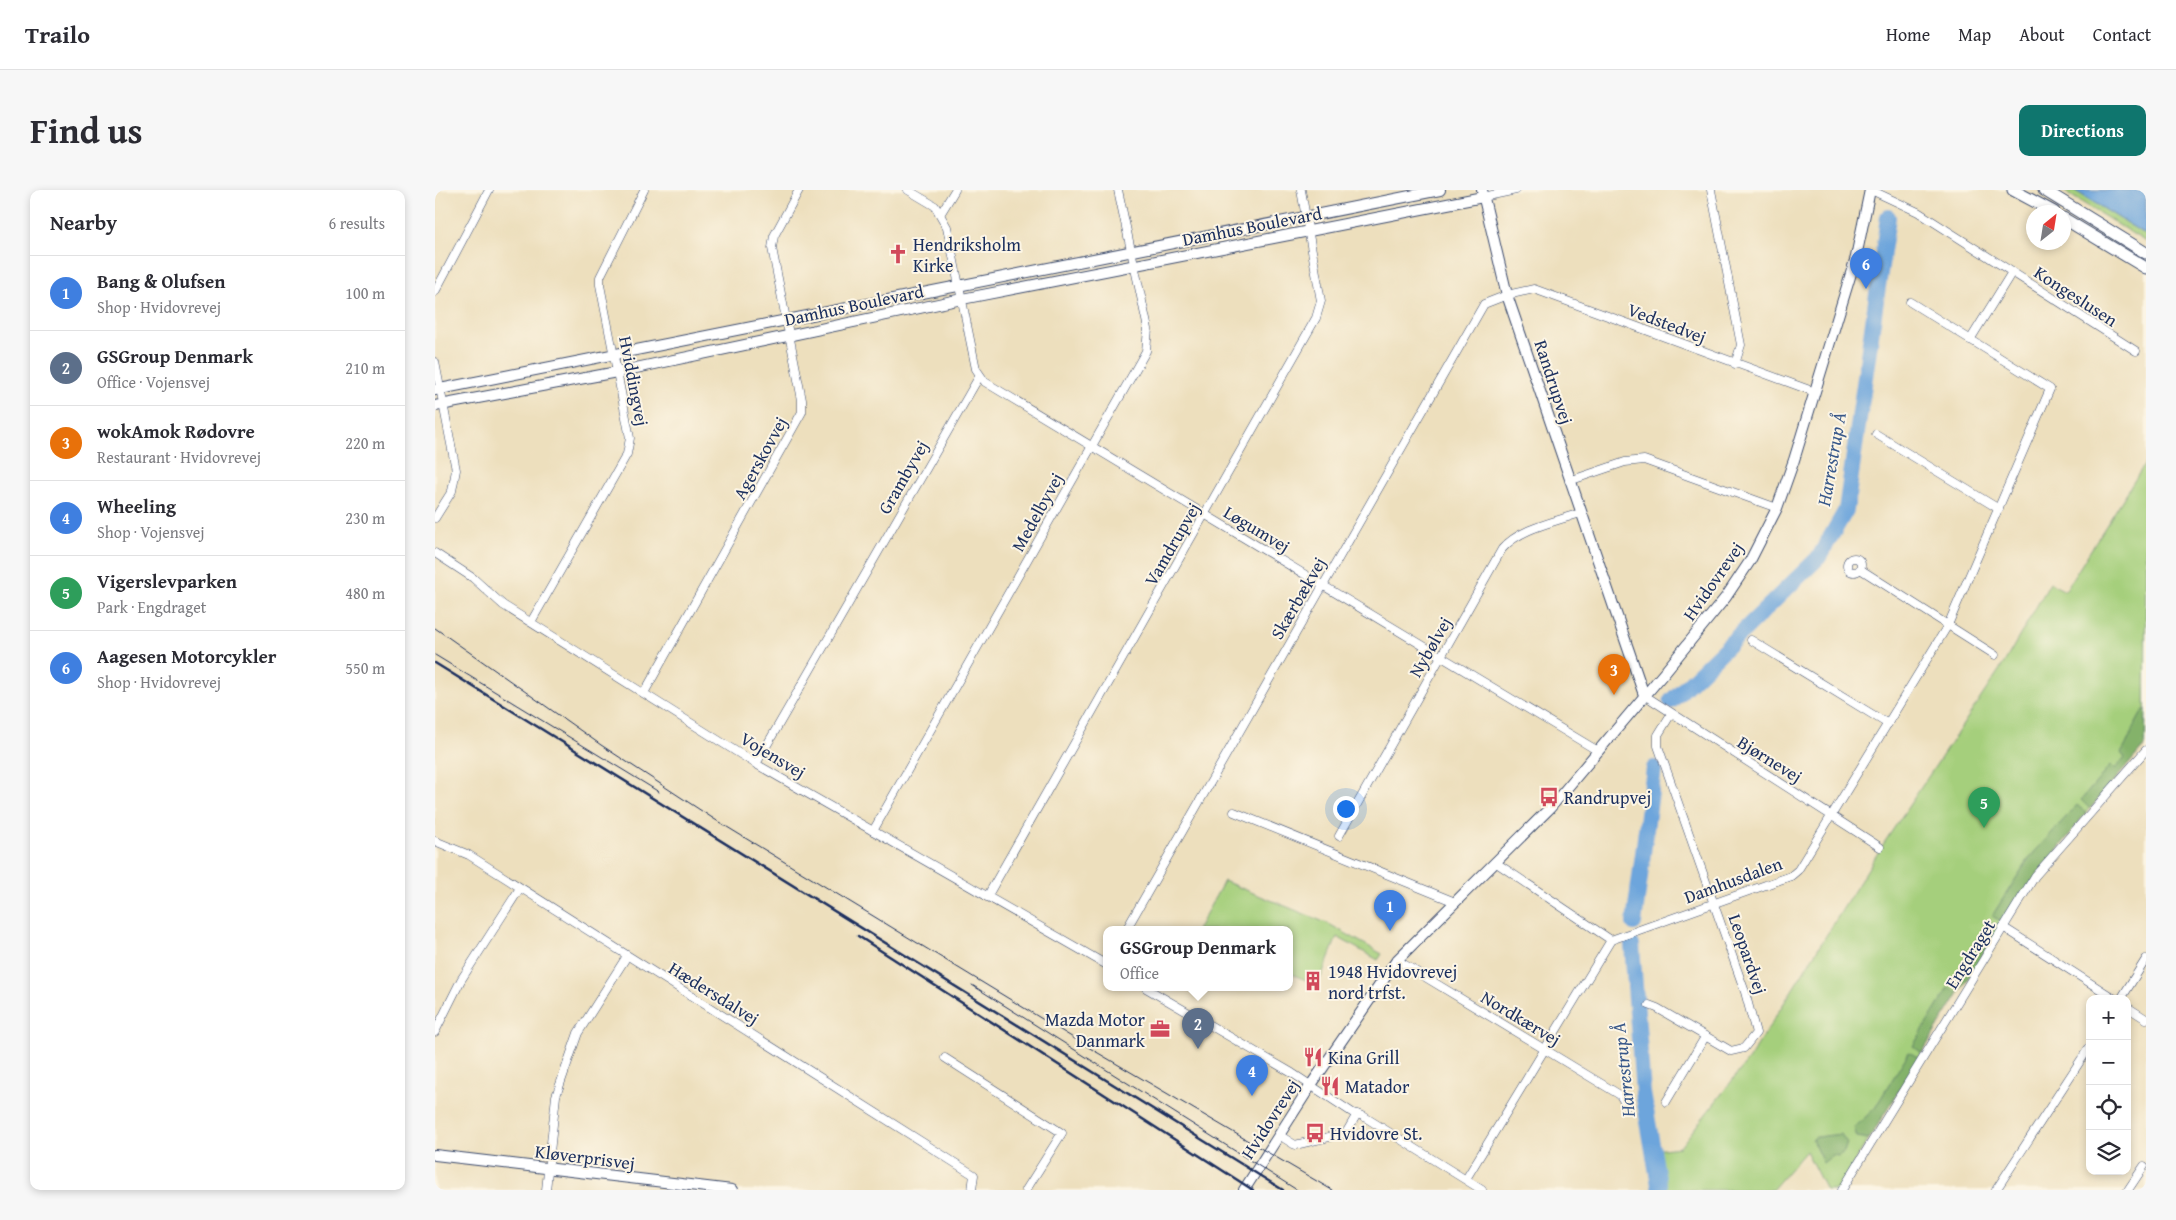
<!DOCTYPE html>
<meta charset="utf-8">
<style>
:root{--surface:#fff;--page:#f7f7f7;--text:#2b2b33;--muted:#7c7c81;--line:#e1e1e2;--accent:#0f766e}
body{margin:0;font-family:"Gentium Book Plus",serif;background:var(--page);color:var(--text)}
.controls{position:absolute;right:15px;bottom:15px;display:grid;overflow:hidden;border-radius:10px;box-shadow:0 2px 8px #0003}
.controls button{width:45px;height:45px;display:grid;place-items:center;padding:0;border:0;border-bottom:1px solid var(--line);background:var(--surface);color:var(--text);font:25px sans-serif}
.compass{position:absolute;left:1591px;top:15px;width:45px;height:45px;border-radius:50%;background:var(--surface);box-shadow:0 2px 8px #0003;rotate:30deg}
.you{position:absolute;left:910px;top:618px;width:18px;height:18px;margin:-12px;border:4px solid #fff;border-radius:50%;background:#1a73e8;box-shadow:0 0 0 8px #1a73e833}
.badge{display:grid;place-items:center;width:32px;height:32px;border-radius:50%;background:var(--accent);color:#fff;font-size:16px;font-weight:700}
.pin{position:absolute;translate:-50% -41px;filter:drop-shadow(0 1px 2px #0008)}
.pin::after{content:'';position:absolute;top:26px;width:18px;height:15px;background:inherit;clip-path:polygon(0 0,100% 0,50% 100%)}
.popup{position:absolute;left:668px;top:736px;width:190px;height:65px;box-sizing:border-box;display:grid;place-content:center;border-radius:10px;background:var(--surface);filter:drop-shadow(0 1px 4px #0005);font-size:16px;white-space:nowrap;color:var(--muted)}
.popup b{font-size:19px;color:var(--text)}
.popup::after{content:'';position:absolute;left:50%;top:100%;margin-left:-10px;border:10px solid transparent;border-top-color:var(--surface)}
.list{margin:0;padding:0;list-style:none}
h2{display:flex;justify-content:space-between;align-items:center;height:65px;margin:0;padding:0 20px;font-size:21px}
h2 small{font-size:16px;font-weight:400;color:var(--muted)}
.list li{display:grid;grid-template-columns:32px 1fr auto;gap:15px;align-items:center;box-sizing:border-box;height:75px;padding:0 20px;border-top:1px solid var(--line)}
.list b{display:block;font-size:19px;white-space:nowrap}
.list p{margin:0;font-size:16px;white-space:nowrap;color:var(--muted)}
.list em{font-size:16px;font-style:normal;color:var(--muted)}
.icon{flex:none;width:28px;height:28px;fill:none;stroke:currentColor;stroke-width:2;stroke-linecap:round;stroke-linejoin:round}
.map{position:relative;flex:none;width:1711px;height:1000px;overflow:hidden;border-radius:10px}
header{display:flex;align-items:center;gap:30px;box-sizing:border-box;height:70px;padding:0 25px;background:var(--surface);border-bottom:1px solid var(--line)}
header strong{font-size:24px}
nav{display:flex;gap:28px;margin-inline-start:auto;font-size:18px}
.intro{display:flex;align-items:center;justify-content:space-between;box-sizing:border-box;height:120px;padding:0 30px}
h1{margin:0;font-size:35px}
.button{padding:12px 22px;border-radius:10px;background:var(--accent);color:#fff;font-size:18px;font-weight:700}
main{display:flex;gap:30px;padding:0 30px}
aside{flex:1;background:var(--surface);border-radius:10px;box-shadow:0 2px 8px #0003}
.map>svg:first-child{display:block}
.green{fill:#a5cf7b;stroke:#607f6c}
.forest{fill:#84b26b;stroke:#507064}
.water{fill:#6da5dc;stroke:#446a9d}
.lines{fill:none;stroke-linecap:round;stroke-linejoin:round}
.river{stroke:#6da5dc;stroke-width:16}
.minor-casing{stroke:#3a496c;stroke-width:9}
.tertiary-casing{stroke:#3a496c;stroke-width:12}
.secondary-casing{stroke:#3a496c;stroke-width:13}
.minor{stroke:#fff;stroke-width:8}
.tertiary{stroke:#fff;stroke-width:10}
.secondary{stroke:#fff;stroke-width:11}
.tram{stroke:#1b2f5e;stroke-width:1}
.rail{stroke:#1b2f5e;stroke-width:2.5}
.labels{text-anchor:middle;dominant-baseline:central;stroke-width:4;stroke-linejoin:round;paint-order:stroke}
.street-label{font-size:18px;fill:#1b2f5e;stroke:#fcf5e5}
.poi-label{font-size:18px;fill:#1b2f5e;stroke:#fcf5e5;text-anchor:start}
.water-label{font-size:19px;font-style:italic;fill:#38588a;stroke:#fcf5e5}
</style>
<header>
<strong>Trailo</strong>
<nav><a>Home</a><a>Map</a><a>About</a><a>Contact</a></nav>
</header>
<div class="intro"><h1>Find us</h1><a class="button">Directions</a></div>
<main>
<aside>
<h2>Nearby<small>6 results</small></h2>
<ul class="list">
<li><span class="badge" style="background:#3f7fe0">1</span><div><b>Bang &amp; Olufsen</b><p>Shop · Hvidovrevej</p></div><em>100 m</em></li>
<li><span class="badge" style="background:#5c6f8a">2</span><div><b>GSGroup Denmark</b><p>Office · Vojensvej</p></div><em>210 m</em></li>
<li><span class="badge" style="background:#e8710a">3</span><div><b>wokAmok Rødovre</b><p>Restaurant · Hvidovrevej</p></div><em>220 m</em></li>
<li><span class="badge" style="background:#3f7fe0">4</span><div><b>Wheeling</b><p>Shop · Vojensvej</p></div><em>230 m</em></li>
<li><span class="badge" style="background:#2e9e5b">5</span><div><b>Vigerslevparken</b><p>Park · Engdraget</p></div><em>480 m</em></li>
<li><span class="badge" style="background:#3f7fe0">6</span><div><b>Aagesen Motorcykler</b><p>Shop · Hvidovrevej</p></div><em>550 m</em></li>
</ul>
</aside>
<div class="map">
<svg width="1711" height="1000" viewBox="0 0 1711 1000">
<rect width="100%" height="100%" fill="#fcf5e5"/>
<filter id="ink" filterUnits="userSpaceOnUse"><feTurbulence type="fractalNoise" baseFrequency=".02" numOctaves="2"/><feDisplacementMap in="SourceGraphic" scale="10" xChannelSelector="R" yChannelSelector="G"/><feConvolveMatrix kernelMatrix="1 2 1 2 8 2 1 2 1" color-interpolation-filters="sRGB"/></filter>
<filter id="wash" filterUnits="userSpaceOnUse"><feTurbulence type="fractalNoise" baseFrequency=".0096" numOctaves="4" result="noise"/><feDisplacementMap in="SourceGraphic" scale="20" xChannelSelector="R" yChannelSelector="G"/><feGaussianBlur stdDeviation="1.12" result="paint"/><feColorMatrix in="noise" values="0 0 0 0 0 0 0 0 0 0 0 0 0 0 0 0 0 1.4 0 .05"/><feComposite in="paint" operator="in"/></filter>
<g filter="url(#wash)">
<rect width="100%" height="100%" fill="#eddfbd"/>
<g class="green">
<path d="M1627,0H1639L1711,45V52Z"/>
<path d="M1711,272L1710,555L1597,684L1402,1000H1391L1371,961L1337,1000H1218L1211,961L1245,957L1314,869L1449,653L1569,473L1615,393L1630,401Z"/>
<path d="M789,691L894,734L947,764L943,770L902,747L883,795L854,783V740H762Z"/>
</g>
<g class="forest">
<path d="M1711,519L1710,555L1655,619L1646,610L1676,575L1680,579L1690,568L1686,563C1694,553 1703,523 1711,519Z"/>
<path d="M1642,615L1651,623L1567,732L1557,726L1594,668Z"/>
<path d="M1554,732L1564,738L1528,797L1518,791Z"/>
<path d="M1514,797L1524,803L1487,863L1478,856Z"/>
<path d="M1474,862L1484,868L1434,949L1422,947L1419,938L1440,918Z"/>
<path d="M1406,944L1412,953L1409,962L1403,966L1398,965L1388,973L1377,950L1381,947Z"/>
</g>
<path class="water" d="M1639,0H1711V45Z"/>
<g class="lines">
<g class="river">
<path d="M1236,511L1384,367L1411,320L1453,27"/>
<path d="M1199,733L1219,578"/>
<path d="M1197,755L1208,903L1225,1000"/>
</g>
</g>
</g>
<g filter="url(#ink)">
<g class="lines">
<defs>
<g id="minor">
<path d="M473,0L500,16L512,37L541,179L550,192L1163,561"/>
<path d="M1276,0L1306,155L1300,174"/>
<path d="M1436,0L1483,22L1701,161"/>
<path d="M1048,7L1081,0"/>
<path d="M506,23L520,0"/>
<path d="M0,102L54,0"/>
<path d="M1535,150L1577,82"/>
<path d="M0,172L21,280L17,301L0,328"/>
<path d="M1441,244L1564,319"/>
<path d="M1134,291L1190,272L1209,270L1342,318"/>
<path d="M0,363L38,388L68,415L321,574L672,775"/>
<circle cx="1419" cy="375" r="7"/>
<path d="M1425,379L1560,465"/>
<path d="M96,432L192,264L195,248L165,95V87L209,0"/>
<path d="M1316,450L1453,534"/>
<path d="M209,503L367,222V210L337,58L339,46L364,0"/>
<path d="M1209,505L1445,657"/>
<path d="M321,574L544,187"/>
<path d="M799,622L1020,712"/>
<path d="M438,641L711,161L713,139L683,0"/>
<path d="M904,646L1067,359C1085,338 1120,332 1145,323"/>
<path d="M0,651L34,665L539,985L537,1000"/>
<path d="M1060,672L1176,750"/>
<path d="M552,707L881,128L886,111L866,0"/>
<path d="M1568,737L1680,809"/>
<path d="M691,740L1049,114L1072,105L1099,99L1380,202"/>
<path d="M962,770L1185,905L1192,916"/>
<path d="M711,798L857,883L918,923L928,926L1047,1000"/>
<path d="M1686,809L1711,769"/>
<path d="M1214,815L1222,818L1296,861L1309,858L1321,843L1310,802L1223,556V545L1236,524"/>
<path d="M1692,817L1711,829"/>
<path d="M0,842L26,790L85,698"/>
<path d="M510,868L627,943L591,1000"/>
<path d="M1231,912L1270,847"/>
<path d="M844,945L860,955L911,943L922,924"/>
<path d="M1031,989L1176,750L1356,686L1363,680L1513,435L1615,199L1475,112"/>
<path d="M111,1000L121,906L143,843L192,766"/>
<path d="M1407,1000L1600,686L1711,560"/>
<path d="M1561,1000L1655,856"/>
<path d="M1693,1000L1709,976"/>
</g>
<g id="tertiary">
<path d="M1047,0L1072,105L1209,505"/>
<path d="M0,200L1005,0"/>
<path d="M0,216L182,182L527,109L1048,7"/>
<path d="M0,965L297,1000"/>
<path d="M809,1000L876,895L962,770L1115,618L1229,483L1291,407L1315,371L1342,318L1359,270L1421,67L1435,0"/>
</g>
<g id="secondary">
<path d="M1578,0L1619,22"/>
<path d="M1609,0L1711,63"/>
<path d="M1628,28L1711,78"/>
</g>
</defs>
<use href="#minor" class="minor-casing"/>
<use href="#tertiary" class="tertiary-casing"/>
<use href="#secondary" class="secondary-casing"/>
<use href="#minor" class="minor"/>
<use href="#tertiary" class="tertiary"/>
<use href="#secondary" class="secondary"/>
<g class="tram">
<path d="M0,438L166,555L279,629L658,860L897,1000"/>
<path d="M0,465L224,602"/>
<path d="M537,795L862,1000"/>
</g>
<g class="rail">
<path d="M0,473L848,1000"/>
<path d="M423,746L818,1000"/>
</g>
</g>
</g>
<defs>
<symbol id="church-bare" viewBox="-9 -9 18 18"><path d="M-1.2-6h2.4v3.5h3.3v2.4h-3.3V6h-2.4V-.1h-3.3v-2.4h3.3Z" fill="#d1495b" stroke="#fcf5e5" stroke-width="2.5" paint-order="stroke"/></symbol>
<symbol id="bus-bare" viewBox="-9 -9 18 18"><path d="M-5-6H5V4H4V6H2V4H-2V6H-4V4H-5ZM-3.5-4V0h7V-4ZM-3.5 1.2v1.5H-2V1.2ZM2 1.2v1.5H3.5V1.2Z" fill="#d1495b" stroke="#fcf5e5" stroke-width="2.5" paint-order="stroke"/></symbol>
<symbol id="building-bare" viewBox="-9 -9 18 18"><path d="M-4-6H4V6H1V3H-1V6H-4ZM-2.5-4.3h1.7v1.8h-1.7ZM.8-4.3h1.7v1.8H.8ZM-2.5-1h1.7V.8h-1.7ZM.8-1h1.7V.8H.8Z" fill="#d1495b" stroke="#fcf5e5" stroke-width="2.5" paint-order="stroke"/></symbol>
<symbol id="office-bare" viewBox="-9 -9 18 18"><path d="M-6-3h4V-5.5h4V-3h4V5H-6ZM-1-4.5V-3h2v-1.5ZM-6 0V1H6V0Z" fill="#d1495b" stroke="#fcf5e5" stroke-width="2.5" paint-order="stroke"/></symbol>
<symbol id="restaurant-bare" viewBox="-9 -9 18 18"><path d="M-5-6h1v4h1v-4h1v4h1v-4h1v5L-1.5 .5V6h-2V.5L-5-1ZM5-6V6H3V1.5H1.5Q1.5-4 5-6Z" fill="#d1495b" stroke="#fcf5e5" stroke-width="2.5" paint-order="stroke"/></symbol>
</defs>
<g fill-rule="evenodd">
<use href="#church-bare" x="449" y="50" width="28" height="28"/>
<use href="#bus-bare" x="1100" y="593" width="28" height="28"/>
<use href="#building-bare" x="864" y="777" width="28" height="28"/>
<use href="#office-bare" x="711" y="825" width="28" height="28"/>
<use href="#restaurant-bare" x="864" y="853" width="28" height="28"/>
<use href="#restaurant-bare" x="881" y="882" width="28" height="28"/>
<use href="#bus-bare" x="866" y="929" width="28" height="28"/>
</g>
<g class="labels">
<g class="street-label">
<text transform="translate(817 36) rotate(-11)">Damhus Boulevard</text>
<text transform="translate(1641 106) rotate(33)">Kongeslusen</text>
<text transform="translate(419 115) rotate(-12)">Damhus Boulevard</text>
<text transform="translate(1232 133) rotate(21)">Vedstedvej</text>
<text transform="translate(199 191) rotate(79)">Hviddingvej</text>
<text transform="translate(1119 192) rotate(72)">Randrupvej</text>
<text transform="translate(325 268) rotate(-61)">Agerskovvej</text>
<text transform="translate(468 287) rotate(-60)">Grambyvej</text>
<text transform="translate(602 322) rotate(-61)">Medelbyvej</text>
<text transform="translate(822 339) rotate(31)">Løgumvej</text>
<text transform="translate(737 354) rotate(-60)">Vamdrupvej</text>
<text transform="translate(1278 391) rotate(-55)">Hvidovrevej</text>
<text transform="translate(863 408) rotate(-60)">Skærbækvej</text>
<text transform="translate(995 457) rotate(-60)">Nybølvej</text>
<text transform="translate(338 565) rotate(31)">Vojensvej</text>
<text transform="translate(1335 569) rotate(32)">Bjørnevej</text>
<text transform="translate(1298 690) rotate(-20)">Damhusdalen</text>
<text transform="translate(1313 764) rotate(71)">Leopardvej</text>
<text transform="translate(1535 764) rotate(-58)">Engdraget</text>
<text transform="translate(279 803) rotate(32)">Hædersdalvej</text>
<text transform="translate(1086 828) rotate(31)">Nordkærvej</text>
<text transform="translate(835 929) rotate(-57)">Hvidovrevej</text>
<text transform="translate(150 967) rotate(7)">Kløverprisvej</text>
</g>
<g class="poi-label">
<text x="478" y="54">Hendriksholm<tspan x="478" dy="21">Kirke</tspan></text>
<text x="1129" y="607">Randrupvej</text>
<text x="893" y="781">1948 Hvidovrevej<tspan x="893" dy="21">nord trfst.</tspan></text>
<text x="710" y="829" text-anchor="end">Mazda Motor<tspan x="710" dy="21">Danmark</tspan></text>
<text x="893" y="867">Kina Grill</text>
<text x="910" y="896">Matador</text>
<text x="895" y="943">Hvidovre St.</text>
</g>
<g class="water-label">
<text transform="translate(1396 269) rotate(-80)">Harrestrup Å</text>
<text transform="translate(1188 880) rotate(-96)">Harrestrup Å</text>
</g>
</g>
</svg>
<div class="controls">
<button>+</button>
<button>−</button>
<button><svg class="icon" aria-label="locate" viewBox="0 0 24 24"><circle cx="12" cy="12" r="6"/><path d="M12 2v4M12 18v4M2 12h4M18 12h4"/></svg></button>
<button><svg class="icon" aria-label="layers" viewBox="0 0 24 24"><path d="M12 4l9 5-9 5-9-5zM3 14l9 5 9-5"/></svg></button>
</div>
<svg class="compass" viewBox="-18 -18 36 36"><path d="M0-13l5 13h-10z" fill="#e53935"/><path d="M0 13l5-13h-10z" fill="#7c7c81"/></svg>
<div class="you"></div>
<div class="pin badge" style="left:955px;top:741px;background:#3f7fe0">1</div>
<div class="pin badge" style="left:763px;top:859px;background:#5c6f8a">2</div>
<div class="popup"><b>GSGroup Denmark</b>Office</div>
<div class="pin badge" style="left:1179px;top:505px;background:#e8710a">3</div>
<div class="pin badge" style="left:817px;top:906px;background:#3f7fe0">4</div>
<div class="pin badge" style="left:1549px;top:638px;background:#2e9e5b">5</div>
<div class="pin badge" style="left:1431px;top:99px;background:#3f7fe0">6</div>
</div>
</main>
